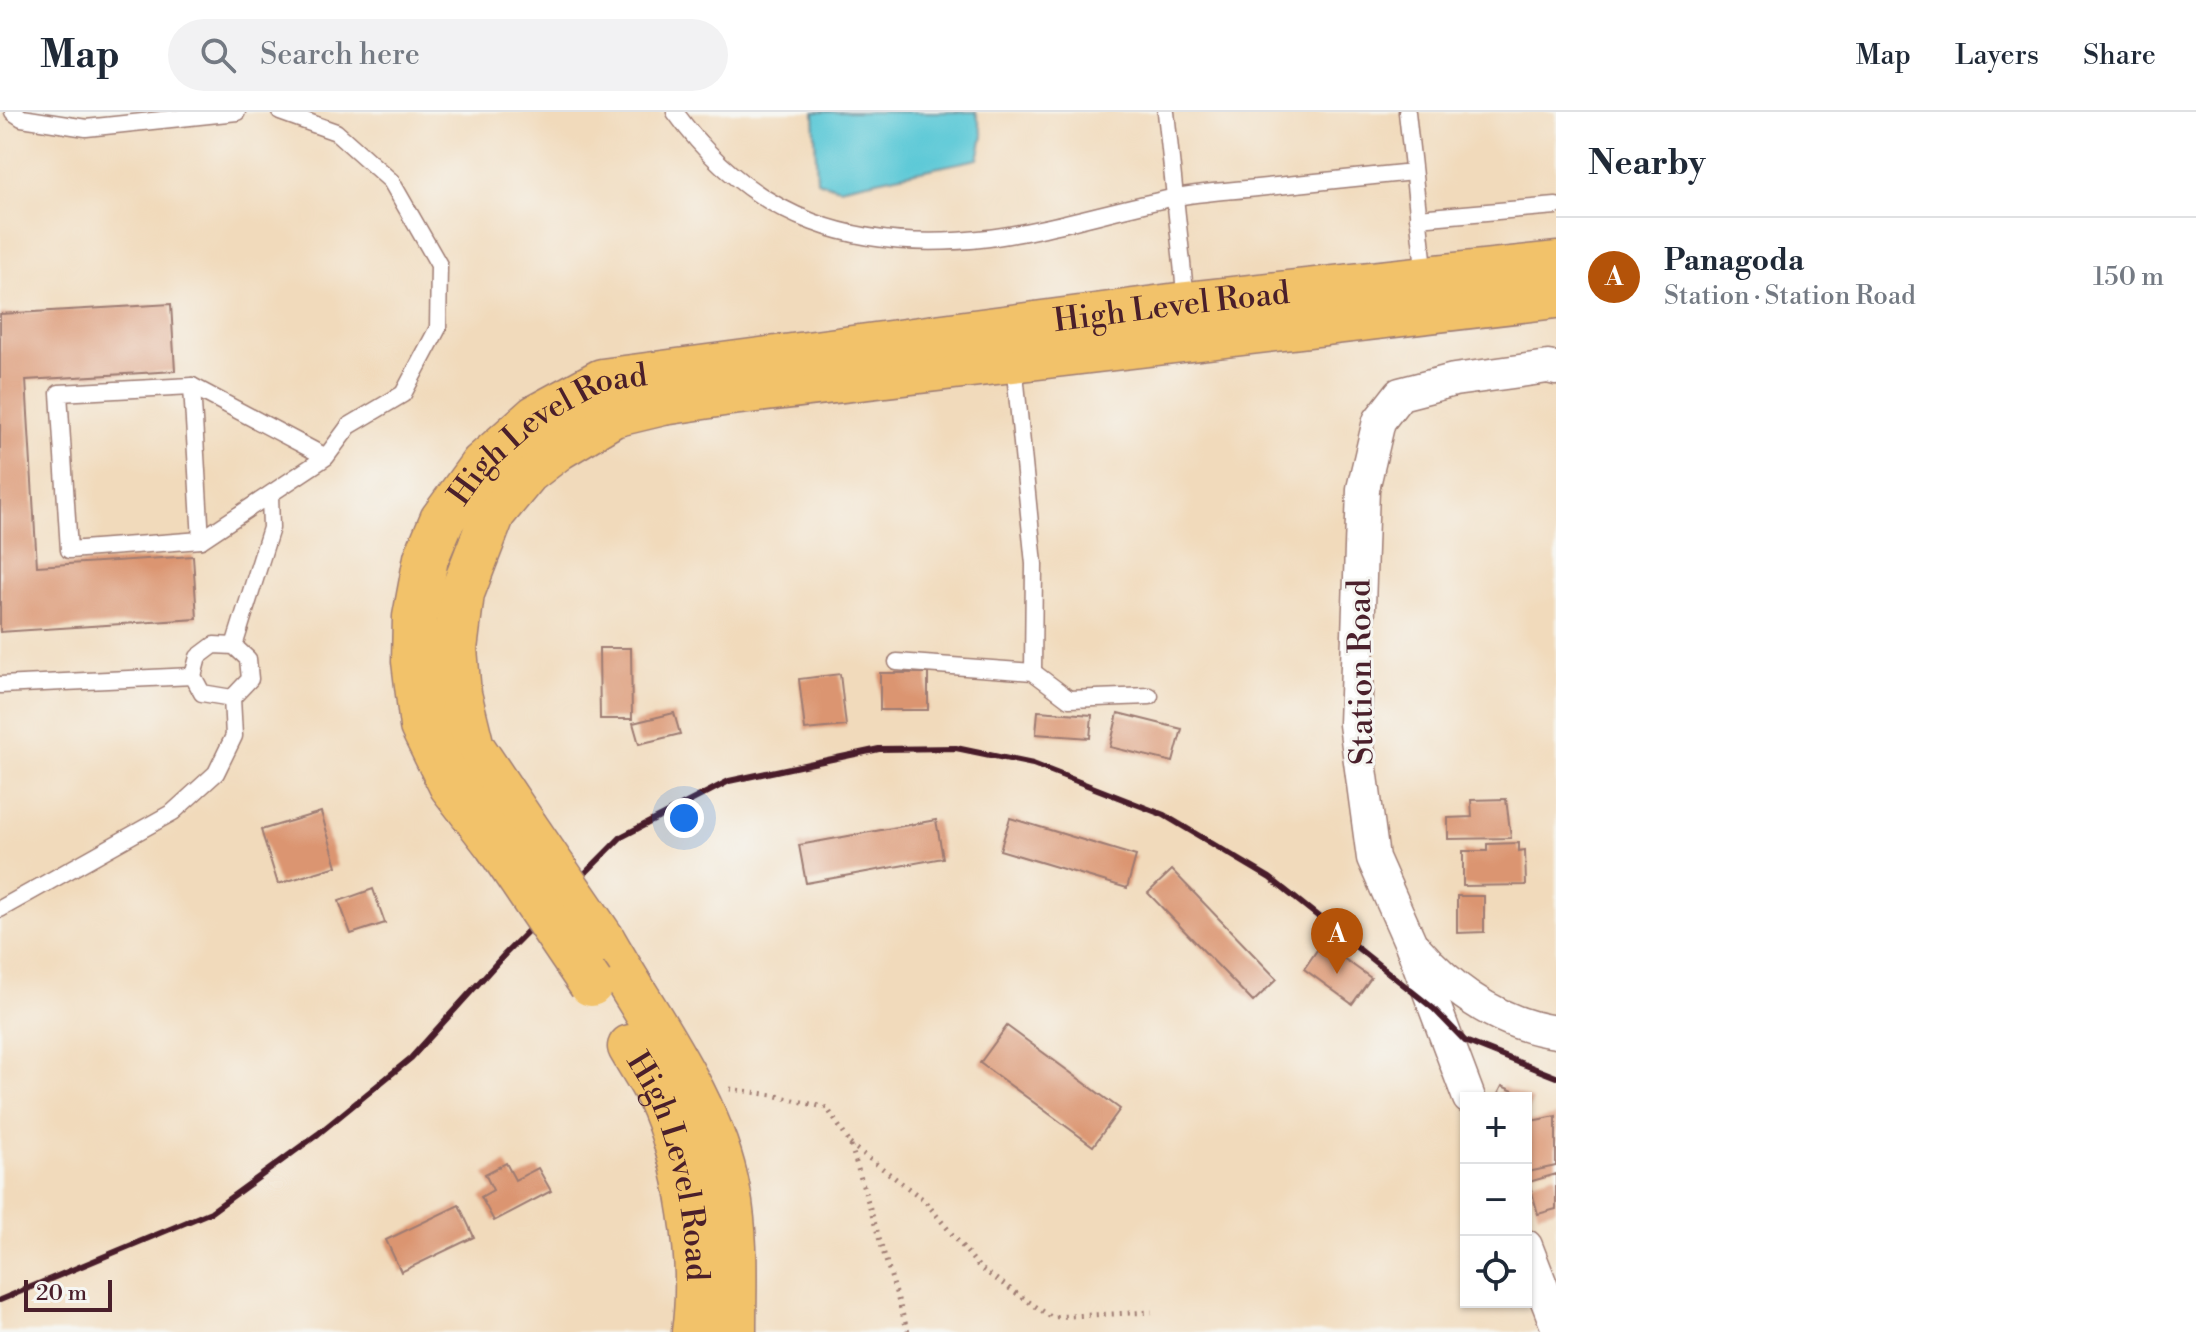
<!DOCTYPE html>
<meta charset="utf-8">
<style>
:root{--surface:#fff;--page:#f2f2f3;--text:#1f2937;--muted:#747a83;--line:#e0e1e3;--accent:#b45309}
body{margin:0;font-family:"Libre Bodoni",serif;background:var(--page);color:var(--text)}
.controls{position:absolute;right:24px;bottom:24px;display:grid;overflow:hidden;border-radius:0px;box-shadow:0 2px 6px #0004}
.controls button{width:72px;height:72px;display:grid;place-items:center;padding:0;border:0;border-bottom:2px solid var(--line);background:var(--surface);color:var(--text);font:40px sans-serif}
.scale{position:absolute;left:24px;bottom:20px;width:88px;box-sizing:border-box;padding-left:8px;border:4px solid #4a1f2b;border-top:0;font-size:22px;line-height:28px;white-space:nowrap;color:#4a1f2b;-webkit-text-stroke:6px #f6f6f2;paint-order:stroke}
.you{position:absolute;left:684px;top:706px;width:28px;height:28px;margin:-20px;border:6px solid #fff;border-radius:50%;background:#1a73e8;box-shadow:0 0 0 12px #1a73e833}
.badge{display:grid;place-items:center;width:52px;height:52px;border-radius:50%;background:var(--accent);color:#fff;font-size:26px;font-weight:700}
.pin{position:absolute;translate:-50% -66px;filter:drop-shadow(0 2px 4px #0008)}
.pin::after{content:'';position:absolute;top:42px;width:28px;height:24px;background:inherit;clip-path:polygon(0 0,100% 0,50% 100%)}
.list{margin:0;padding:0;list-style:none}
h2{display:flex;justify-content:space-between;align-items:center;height:104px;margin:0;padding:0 32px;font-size:34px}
h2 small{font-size:26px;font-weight:400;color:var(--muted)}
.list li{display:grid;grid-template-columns:52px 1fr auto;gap:24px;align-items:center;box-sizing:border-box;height:120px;padding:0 32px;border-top:2px solid var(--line)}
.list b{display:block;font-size:30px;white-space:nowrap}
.list p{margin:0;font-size:26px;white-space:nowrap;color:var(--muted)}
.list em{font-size:26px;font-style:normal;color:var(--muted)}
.icon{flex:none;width:44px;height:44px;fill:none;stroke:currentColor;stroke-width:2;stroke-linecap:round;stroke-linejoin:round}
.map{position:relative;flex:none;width:1556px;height:1220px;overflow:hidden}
header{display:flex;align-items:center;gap:48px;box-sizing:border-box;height:112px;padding:0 40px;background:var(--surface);border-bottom:2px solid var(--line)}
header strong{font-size:38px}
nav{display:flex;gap:44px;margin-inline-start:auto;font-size:28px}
.search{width:560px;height:72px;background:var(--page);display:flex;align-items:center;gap:20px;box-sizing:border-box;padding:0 28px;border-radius:44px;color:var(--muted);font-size:30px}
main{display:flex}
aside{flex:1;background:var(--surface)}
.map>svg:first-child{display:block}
.water{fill:#5dc9d7;stroke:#547481;stroke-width:2}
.building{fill:#db9571}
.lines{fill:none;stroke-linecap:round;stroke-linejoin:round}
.service-casing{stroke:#9e7c73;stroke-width:19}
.minor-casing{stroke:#9e7c73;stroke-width:35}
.trunk-casing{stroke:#9e7c73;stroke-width:47}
.path{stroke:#9e7c73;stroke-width:5;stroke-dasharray:2 6;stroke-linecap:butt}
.service{stroke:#fff;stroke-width:16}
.minor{stroke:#fff;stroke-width:32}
.trunk{stroke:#f2c26a;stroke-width:44}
.rail{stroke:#4a1f2b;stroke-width:6}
.trunk-bridge-casing{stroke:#9e7c73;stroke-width:47;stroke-linecap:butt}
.trunk-bridge{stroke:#f2c26a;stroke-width:44}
.labels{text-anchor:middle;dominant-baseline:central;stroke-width:6;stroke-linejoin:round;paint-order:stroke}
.street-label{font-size:32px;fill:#4a1f2b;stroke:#f6f6f2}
</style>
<header>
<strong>Map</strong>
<div class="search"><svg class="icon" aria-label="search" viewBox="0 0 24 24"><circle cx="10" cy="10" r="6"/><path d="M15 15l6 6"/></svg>Search here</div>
<nav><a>Map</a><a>Layers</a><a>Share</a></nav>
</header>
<main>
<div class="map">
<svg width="1556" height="1220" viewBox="0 0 1556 1220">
<rect width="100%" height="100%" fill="#f6f6f2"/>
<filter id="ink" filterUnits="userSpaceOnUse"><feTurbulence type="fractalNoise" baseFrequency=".0125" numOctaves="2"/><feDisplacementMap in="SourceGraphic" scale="16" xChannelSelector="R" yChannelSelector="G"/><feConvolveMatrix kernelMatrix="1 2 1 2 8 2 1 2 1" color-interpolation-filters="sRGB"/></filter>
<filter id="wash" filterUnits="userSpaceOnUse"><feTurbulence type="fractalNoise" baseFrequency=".006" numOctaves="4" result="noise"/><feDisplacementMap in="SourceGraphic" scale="32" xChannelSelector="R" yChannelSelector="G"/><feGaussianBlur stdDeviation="1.8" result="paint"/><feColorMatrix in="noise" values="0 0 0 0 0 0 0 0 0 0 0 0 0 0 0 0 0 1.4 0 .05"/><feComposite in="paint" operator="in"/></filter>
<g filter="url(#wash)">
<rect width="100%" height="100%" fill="#f1dabb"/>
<path class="water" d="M814,0H976L983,24L978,47L839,76L817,69Z"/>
<g id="blocks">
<g class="building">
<path d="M171,192L175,259L26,268L37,454L193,444L197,507L0,520V202Z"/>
<path d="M599,536H631L632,607H600Z"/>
<rect x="880" y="561" width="48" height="37"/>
<path d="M840,562L846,614L805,618L799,567Z"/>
<path d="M1038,599L1092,603L1090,626L1036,622Z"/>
<path d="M674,601L680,622L639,632L633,611Z"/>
<path d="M1118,601L1182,617L1173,650L1110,635Z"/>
<path d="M1506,687L1511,726L1448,727V706L1472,705L1471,688Z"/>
<path d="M321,700L337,754L278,772L261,718Z"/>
<path d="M1010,706L1136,744L1127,776L1000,738Z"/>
<path d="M936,708L943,746L806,771L799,733Z"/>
<path d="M1519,731V739L1525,738L1526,773L1463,774V739H1487V732Z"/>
<path d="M1172,758L1277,867L1253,890L1148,781Z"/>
<path d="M373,777L385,811L351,822L339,789Z"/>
<path d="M1457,784H1484V820L1457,821Z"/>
<path d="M1322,831L1371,866L1352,892L1304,857Z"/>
<path d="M1007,914L1120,997L1093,1034L980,951Z"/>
<path d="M1502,974L1533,988L1526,1005V986H1496Z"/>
<path d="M1556,1004V1054L1528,1060L1526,1010Z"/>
<path d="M506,1051L515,1068L538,1056L551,1079L494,1109L481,1085L493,1078L485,1062Z"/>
<path d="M1556,1062V1097L1538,1102L1529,1070Z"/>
<path d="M459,1093L474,1125L401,1160L386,1128Z"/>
</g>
</g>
</g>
<g filter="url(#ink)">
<use href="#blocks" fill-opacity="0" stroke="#9e7c73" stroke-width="2"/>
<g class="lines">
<defs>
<g id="service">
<path d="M13,0L22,6L86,16L237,0"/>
<path d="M280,0L336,20L391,69L439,153L438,216L403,282L349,314L326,345L201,428L69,438L59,281L192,274L326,345"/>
<path d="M675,0C753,109 859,142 989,126C1050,118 1111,98 1172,86C1200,80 1229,79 1257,76C1309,71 1361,65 1413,60"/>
<path d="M1166,0L1186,189"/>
<path d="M1407,0L1425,165"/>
<path d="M1418,106L1556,94"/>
<path d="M1014,251L1034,452L1033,560"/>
<path d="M192,274L201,428"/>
<path d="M214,533L234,534L248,547L250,567L232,586L202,581L193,564L198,545Z"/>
<path d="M234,534L271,416L270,383"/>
<path d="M897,550L1033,560L1069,587L1150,584"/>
<path d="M0,573L193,564"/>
<path d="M0,797L173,700L216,661L234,624L232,586"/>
</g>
<g id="minor">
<path d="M1416,837C1453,879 1500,912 1556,920"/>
<path d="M1469,986L1411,832L1373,746L1355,612L1363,377L1379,309L1400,282L1454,268L1548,255L1556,257"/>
<path d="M1526,1134L1556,1212"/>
</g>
<g id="trunk">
<path d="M525,714L472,635L459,582L455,537L462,481L493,401L527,360L558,336L613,303L663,291L723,282L1556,184"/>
<path id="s1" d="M497,733L451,673L422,614L414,549L415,505L426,446L442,408L482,353L536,305L602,269L1186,192L1556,152"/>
<path d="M603,828C647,906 712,990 728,1079C737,1128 734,1171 734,1220"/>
<path id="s2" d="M630,935C639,951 650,967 658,983C688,1047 704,1151 694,1220"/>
</g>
</defs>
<use href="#service" class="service-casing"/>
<use href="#minor" class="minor-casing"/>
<use href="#trunk" class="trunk-casing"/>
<g class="path">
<path d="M730,977L773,983L827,996L850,1031L908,1220"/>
<path d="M850,1032L924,1088L980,1156L1051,1205L1152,1200"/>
</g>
<use href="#service" class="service"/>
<use href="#minor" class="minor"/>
<use href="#trunk" class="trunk"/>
<path class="rail" d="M0,1188L211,1100L318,1022L411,946L505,842L621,725L729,669L879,637L956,636L1033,652L1164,703L1270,766L1434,897L1465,929L1556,965"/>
<defs>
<g id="trunk-bridge">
<path d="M525,714L603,828"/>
<path d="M497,733L591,872"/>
</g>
</defs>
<use href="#trunk-bridge" class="trunk-bridge-casing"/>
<use href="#trunk-bridge" class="trunk-bridge"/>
</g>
</g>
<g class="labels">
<g class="street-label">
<text stroke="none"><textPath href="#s1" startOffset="1142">High Level Road</textPath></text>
<text stroke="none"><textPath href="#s1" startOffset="494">High Level Road</textPath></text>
<text transform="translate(1361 560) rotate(-91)">Station Road</text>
<text stroke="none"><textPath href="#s2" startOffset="128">High Level Road</textPath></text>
</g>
</g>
</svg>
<div class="controls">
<button>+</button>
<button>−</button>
<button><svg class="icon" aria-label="locate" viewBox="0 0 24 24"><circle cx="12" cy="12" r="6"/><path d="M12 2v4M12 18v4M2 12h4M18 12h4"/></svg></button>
</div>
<div class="scale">20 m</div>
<div class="you"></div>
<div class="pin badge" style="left:1337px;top:862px">A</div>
</div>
<aside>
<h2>Nearby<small></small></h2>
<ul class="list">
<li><span class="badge">A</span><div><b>Panagoda</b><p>Station · Station Road</p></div><em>150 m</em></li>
</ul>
</aside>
</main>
